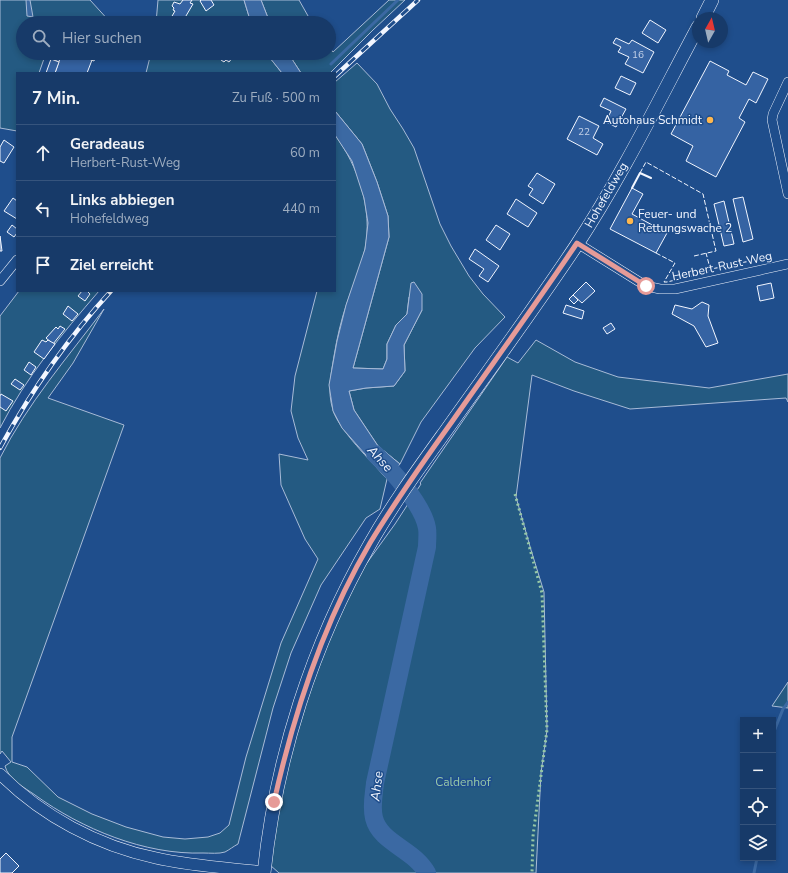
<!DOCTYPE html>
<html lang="de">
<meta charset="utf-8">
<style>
:root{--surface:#173a69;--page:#244571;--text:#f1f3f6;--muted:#9eadc0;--line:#36547d}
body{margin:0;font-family:"Nunito Sans",sans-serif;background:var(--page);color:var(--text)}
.controls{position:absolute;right:12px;bottom:12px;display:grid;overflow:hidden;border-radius:0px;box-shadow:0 2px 6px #0003}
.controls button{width:36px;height:36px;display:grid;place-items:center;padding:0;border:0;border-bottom:1px solid var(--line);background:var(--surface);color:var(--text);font:20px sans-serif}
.compass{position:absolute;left:692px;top:12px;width:36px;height:36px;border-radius:50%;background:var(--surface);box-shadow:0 2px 6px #0003;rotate:8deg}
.stop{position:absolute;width:12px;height:12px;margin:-9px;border:3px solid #e69b98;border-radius:50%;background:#fff}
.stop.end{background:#e69b98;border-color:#fff;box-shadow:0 1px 4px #0008}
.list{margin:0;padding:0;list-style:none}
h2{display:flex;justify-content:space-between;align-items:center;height:52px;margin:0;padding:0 16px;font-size:17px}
h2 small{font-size:13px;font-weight:400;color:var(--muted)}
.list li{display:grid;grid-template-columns:26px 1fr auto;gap:12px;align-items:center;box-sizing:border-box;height:56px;padding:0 16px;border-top:1px solid var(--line)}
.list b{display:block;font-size:15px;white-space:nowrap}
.list p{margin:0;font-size:13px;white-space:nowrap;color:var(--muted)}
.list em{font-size:13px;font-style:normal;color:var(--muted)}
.icon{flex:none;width:22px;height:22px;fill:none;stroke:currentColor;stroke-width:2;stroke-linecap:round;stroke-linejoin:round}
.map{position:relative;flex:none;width:788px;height:873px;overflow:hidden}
.search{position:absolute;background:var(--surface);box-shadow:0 2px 6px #0003;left:16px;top:16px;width:320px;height:44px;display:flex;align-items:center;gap:10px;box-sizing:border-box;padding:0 14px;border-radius:22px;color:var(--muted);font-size:15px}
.panel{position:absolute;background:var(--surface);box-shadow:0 2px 6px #0003;left:16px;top:72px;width:320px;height:220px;border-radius:0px}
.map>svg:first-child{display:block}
.green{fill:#245a82;stroke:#a8bbd7}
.water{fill:#3b69a3;stroke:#a8bbd7}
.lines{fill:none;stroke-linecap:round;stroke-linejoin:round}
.stream{stroke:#3b69a3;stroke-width:3}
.river{stroke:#3b69a3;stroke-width:18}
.building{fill:#3563a3;stroke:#f2f6ff}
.minor-casing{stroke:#f2f6ff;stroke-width:10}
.tertiary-casing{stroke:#f2f6ff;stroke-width:12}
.secondary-casing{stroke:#f2f6ff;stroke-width:14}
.minor{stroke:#1f4e8c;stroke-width:9}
.tertiary{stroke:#1f4e8c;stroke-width:11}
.secondary{stroke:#1f4e8c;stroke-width:13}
.rail-casing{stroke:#f2f6ff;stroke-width:4.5}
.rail{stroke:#1f4e8c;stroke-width:3;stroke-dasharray:9;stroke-linecap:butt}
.hedge{stroke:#97c8a6;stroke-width:3;stroke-dasharray:2 3;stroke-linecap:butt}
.fence{stroke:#f2f6ff;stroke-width:1;stroke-dasharray:5 2;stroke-linecap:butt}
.wall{stroke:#f2f6ff;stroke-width:2}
.route{stroke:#e69b98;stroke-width:5}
.poi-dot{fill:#ffb74d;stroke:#1f4e8c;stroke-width:1.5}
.labels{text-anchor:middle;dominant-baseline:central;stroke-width:3;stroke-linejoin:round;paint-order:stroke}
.number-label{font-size:10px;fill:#c3d1e8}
.poi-label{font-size:12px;fill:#f2f6ff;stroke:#1f4e8c;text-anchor:end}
.street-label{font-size:12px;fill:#f2f6ff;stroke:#1f4e8c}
.park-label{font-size:12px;fill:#97c8a6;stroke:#1f4e8c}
.water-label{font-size:13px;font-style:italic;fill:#f2f6ff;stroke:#1f4e8c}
</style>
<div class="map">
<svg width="788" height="873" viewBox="0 0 788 873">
<rect width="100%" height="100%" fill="#1f4e8c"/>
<g class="green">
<path d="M0,0H90L111,23H23V53H46L39,73H17V131L0,128Z"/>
<path d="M158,0H244L251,23H156Z"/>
<path d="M261,0H299L312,23H270Z"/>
<path d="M389,0H405L373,30L330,73H301L288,53H329V47L333,52Z"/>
<path d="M151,53H267L270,58L282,73H146Z"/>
<path d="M357,63L377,84L390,109L403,129L414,148L440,224L451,246L469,276L483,294L505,317L475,348L421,422L400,464L378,446L354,410L349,391L366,388L394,386L405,371L404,345L422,310L409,297L407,314L396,325L387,344V359L383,369L353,368L389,237L388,216L377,182L362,144L335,111V82Z"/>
<path d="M335,135C358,166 373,209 365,249C361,267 353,285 347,303C341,320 337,338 334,356C331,375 327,391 333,410C338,429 372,462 387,479L380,509L366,518L321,585L291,653L273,708L238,844C234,846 229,850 225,852C219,854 210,853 203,853C145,855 82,829 35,795C25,788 8,779 5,766L11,762L2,751L0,754V458C27,404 68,357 104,309L73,363L48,398L124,425L12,737V762L27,767L58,797L92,814L126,827L163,837L185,839L208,837L220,833L229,825L246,757L281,643L318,559L305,539L281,485L279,454L308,460L298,438L291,411L295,376L317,291H335Z"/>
<path d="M19,291H99C62,334 26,377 0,428V316Z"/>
<path d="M536,340L575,362L618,377L709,388L788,374V402L786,398L630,409L574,391L532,375L516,497L531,550L544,592L547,730L541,773L536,873H279L270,865L277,815L295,732L327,638L364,567L395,524L421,484L420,483L507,357L518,363Z"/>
<path d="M788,682V708L772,706Z"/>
</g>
<g class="water">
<path d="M26,0H30L33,17L27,16Z"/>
<path d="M244,0H261L270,23H251Z"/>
<path d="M267,53H288L301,73H282L270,58Z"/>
<path d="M335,111L362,144L377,182L388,216L389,237L353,368L383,369L387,359V344L396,325L407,314L411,283L414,282L422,294V310L404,345L405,371L394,386L366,388L349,391L354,410L378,446L400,464L387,479L342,428L333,411L329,385L337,341L346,305L365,249L368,223L364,198L352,161L335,135Z"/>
</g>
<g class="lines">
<g class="stream">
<path d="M331,64L398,0"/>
<path d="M773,734L783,709L788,702"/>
<path d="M754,873L757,858"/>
</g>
<path class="river" d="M375,454C392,470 423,505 427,528C428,534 427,541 427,547L375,783C374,794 371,806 374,818C380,843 414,849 427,873"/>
</g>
<g class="building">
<path d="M183,0H192L190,3L193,4L183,21L181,20L180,23H168L175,11L173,10L174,8L172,6L174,2L180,4Z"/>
<path d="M201,0H211L214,5L206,11L200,1Z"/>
<path d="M650,20L666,30L658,43L642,33Z"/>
<path d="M616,38L629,44L632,40L654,52L643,73L625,64L629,57L618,52L621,47L613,43Z"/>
<path d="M53,53H62L59,62L51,59Z"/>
<path d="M62,53H72L92,60L87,73H55Z"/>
<path d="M72,53H97L94,61Z"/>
<path d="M226,53L233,57L229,62L226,60L224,62L221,60Z"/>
<path d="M51,59L59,62L55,73H46Z"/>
<path d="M710,61L729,71L727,75L746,85L753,72L768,79L756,103L749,99L739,118L745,122L716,177L686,161L693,146L671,134Z"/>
<path d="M621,76L636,83L630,95L615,88Z"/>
<path d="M604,98L626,109L616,127L606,122L611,111L600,106Z"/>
<path d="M579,116L599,126L593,138L603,144L597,155L567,139Z"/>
<path d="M4,140L14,147L4,163L0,161V147Z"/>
<path d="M537,173L555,184L543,204L529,195L533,189L528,186Z"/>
<path d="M632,188L643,194L632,214L667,233L656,253L610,229Z"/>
<path d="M743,197L753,239L743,242L733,199Z"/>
<path d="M13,198L17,201V219L4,211Z"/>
<path d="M516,199L537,213L528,227L507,214Z"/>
<path d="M724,201L734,244L724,246L714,204Z"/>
<path d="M12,225L17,229V233L14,237L7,232Z"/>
<path d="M496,225L510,234L500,250L486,240Z"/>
<path d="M0,236L2,251H0Z"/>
<path d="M475,249L499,266L488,282L479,276L484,269L469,259Z"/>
<path d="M586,282L595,291L582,303L573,295Z"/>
<path d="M771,283L774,298L760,301L757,286Z"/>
<path d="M82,291H87L90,294L85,301L78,296Z"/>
<path d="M573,295L578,300L574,304L569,299Z"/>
<path d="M702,302L709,305L708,316L718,343L706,347L694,326L672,314L675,305L692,309Z"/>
<path d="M566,305L584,311L582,319L563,313Z"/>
<path d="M68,306L78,314L72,321L63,314Z"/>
<path d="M611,323L615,329L607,334L603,328Z"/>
<path d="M60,326L65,329L53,344L46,338L56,327L58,329Z"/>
<path d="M42,340L46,342L48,340L55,344L44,359L34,352Z"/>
<path d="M29,362L36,367L31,375L24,370Z"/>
<path d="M15,379L24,385L20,390L11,384Z"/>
<path d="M1,394L13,401L6,411L0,407V396Z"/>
<path d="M6,853L19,866L12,873H0V859Z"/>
</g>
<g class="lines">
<defs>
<g id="minor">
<path d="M788,82L773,114L772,120L788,194"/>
<path d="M577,243L646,286L660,289H675L788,264"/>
<path d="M0,281L17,260"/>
</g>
<path id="tertiary" d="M0,774C42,816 98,846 156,858C191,866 228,868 264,872"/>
<g id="secondary">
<path d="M703,18L712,0"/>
<path d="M264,873C276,758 312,645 370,544C392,505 419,468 445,432C489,370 534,309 576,246C622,176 659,100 698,27"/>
</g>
</defs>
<use href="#minor" class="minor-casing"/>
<use href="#tertiary" class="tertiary-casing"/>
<use href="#secondary" class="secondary-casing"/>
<use href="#minor" class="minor"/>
<use href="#tertiary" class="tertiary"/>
<use href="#secondary" class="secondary"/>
<defs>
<g id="rail">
<path d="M335,76L418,0"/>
<path d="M0,448C31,391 67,339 111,291"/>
</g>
</defs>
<use href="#rail" class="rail-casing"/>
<use href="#rail" class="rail"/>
<path class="hedge" d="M515,494L542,593L547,730L533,836L532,873"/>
<g class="fence">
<path d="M640,173L646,162L703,194L716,251L694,256"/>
<path d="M656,253L675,263L664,282H667L709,272L710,268L706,253"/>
</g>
<path class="wall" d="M632,188L640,173L651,178"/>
</g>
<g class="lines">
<path class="route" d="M274,802C294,712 323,623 370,543C395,502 423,462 451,423C493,363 536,304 577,243L646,286"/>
</g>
<g class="poi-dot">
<circle cx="710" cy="120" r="4"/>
<circle cx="630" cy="221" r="4"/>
</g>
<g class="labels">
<g class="number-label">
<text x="638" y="55">16</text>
<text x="584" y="132">22</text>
</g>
<g class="poi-label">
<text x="702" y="120">Autohaus Schmidt</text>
<text x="638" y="214" text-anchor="start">Feuer- und<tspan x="638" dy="14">Rettungswache 2</tspan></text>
</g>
<g class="street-label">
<text transform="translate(606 195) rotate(-60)">Hohefeldweg</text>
<text transform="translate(722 266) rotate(-12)">Herbert-Rust-Weg</text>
</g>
<g class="park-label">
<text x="463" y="782">Caldenhof</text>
</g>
<g class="water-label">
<text transform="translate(380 459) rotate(47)">Ahse</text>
<text transform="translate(377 786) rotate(-83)">Ahse</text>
</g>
</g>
</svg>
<div class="controls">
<button>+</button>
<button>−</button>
<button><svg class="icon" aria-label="locate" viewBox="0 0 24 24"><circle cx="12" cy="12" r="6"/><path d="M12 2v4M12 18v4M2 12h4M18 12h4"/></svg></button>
<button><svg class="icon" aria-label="layers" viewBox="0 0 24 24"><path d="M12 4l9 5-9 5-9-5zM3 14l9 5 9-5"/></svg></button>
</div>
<svg class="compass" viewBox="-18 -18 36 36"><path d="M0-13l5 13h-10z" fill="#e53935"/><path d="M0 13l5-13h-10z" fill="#9eadc0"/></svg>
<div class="stop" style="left:646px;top:286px"></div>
<div class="stop end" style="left:274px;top:802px"></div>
<div class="search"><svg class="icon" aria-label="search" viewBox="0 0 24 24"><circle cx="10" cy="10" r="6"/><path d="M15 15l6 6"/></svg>Hier suchen</div>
<section class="panel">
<h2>7 Min.<small>Zu Fuß · 500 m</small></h2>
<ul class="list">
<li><svg class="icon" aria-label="ahead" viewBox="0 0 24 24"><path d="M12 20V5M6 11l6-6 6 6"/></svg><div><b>Geradeaus</b><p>Herbert-Rust-Weg</p></div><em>60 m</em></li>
<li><svg class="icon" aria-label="left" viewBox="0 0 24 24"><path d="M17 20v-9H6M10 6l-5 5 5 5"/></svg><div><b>Links abbiegen</b><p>Hohefeldweg</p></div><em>440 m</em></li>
<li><svg class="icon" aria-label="arrive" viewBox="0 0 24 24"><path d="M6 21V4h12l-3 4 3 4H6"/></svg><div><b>Ziel erreicht</b></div></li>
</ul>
</section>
</div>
